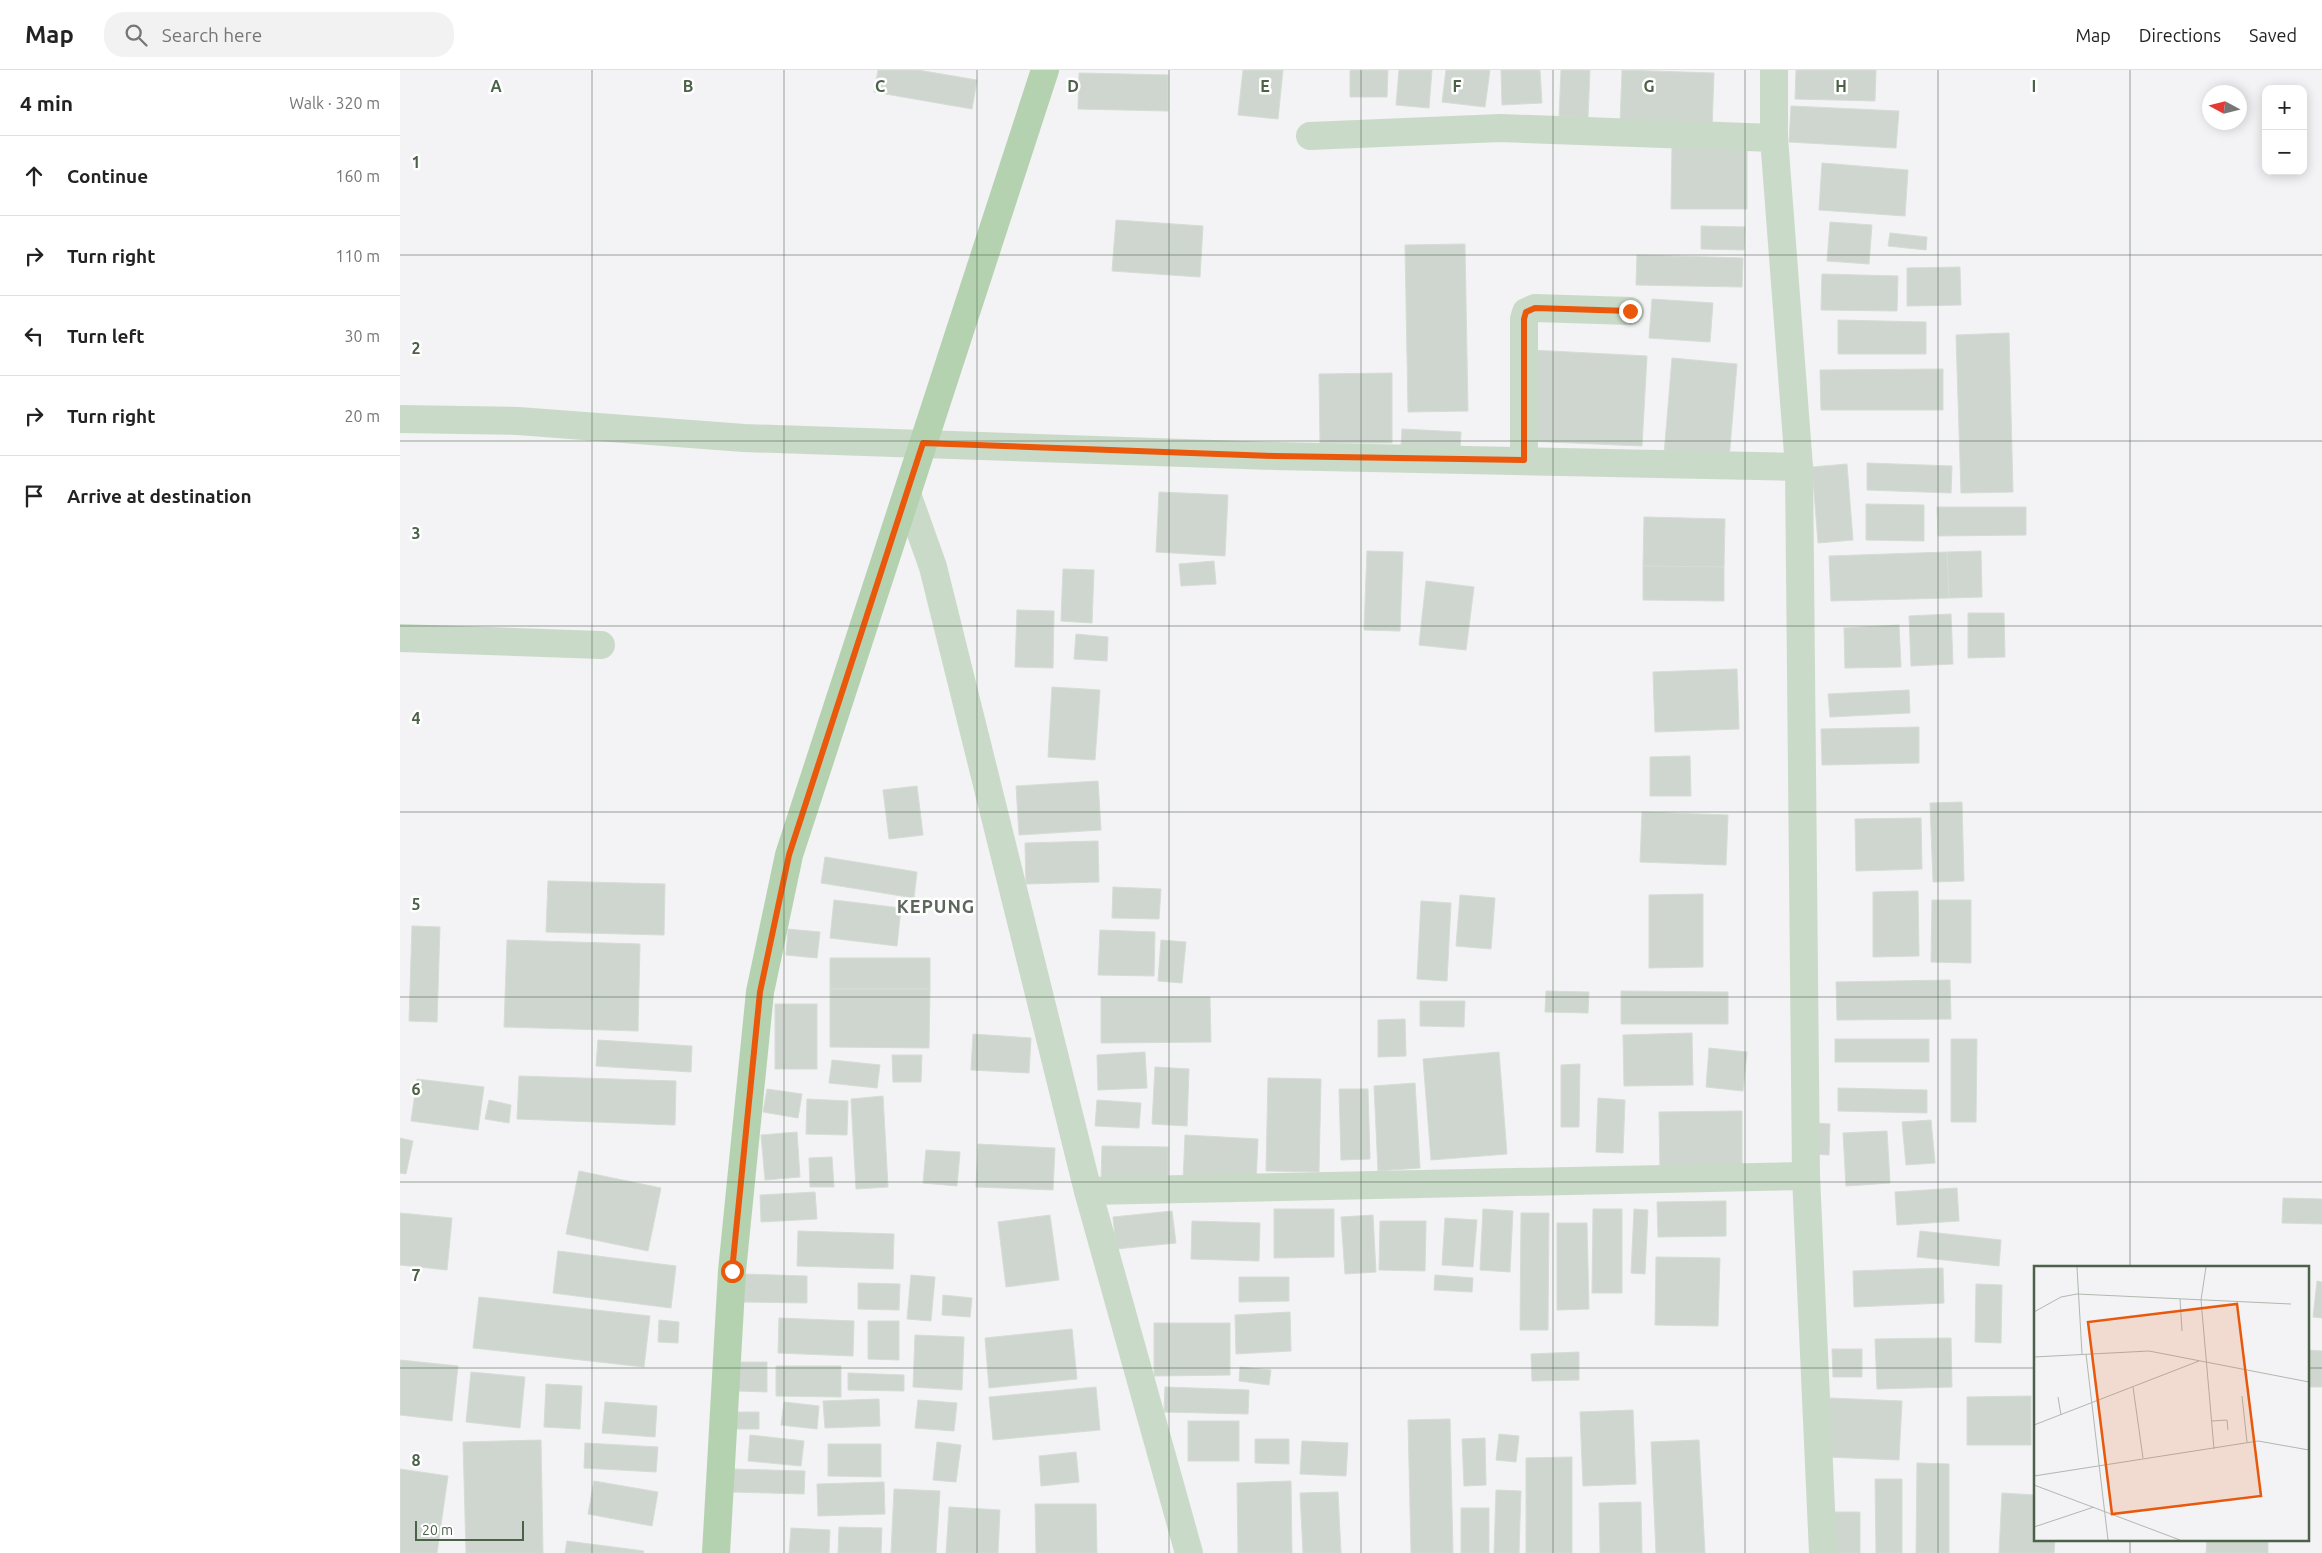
<!DOCTYPE html>
<meta charset="utf-8">
<style>
:root{--surface:#fff;--page:#f2f2f2;--text:#222;--muted:#767676;--line:#e0e0e0}
body{margin:0;font-family:Ubuntu,sans-serif;background:var(--page);color:var(--text)}
.controls{position:absolute;right:15px;top:15px;display:grid;overflow:hidden;border-radius:10px;box-shadow:0 2px 12px #0003}
.controls button{width:45px;height:45px;display:grid;place-items:center;padding:0;border:0;border-bottom:1px solid var(--line);background:var(--surface);color:var(--text);font:25px sans-serif}
.compass{position:absolute;left:1802px;top:15px;width:45px;height:45px;border-radius:50%;background:var(--surface);box-shadow:0 2px 12px #0003;rotate:277deg}
.scale{position:absolute;left:15px;bottom:12px;width:109px;box-sizing:border-box;padding-left:5px;border:2px solid #4b6148;border-top:0;font-size:14px;line-height:18px;white-space:nowrap;color:#4b6148;-webkit-text-stroke:4px #fff;paint-order:stroke}
.stop{position:absolute;width:15px;height:15px;margin:-11px;border:4px solid #ea580c;border-radius:50%;background:#fff}
.stop.end{background:#ea580c;border-color:#fff;box-shadow:0 1px 5px #0008}
.list{margin:0;padding:0;list-style:none}
h2{display:flex;justify-content:space-between;align-items:center;height:65px;margin:0;padding:0 20px;font-size:21px}
h2 small{font-size:16px;font-weight:400;color:var(--muted)}
.list li{display:grid;grid-template-columns:32px 1fr auto;gap:15px;align-items:center;box-sizing:border-box;height:80px;padding:0 20px;border-top:1px solid var(--line)}
.list b{display:block;font-size:19px;white-space:nowrap}
.list em{font-size:16px;font-style:normal;color:var(--muted)}
.icon{flex:none;width:28px;height:28px;fill:none;stroke:currentColor;stroke-width:2;stroke-linecap:round;stroke-linejoin:round}
.map{position:relative;flex:none;width:1922px;height:1483px;overflow:hidden}
header{display:flex;align-items:center;gap:30px;box-sizing:border-box;height:70px;padding:0 25px;background:var(--surface);border-bottom:1px solid var(--line)}
header strong{font-size:24px}
nav{display:flex;gap:28px;margin-inline-start:auto;font-size:18px}
.search{width:350px;height:45px;background:var(--page);display:flex;align-items:center;gap:12px;box-sizing:border-box;padding:0 18px;border-radius:20px;color:var(--muted);font-size:19px}
main{display:flex}
aside{flex:1;background:var(--surface)}
.map>svg:first-child{display:block}
.building{fill:#cfd6cf;stroke:#d5ddd6}
.lines{fill:none;stroke-linecap:round;stroke-linejoin:round}
.minor{stroke:#cadac8;stroke-width:28}
.major{stroke:#b4d2b0;stroke-width:28}
.route{stroke:#ea580c;stroke-width:6}
.grid{fill:none;stroke:#4b6148;stroke-width:1;stroke-opacity:0.55}
.labels{text-anchor:middle;dominant-baseline:central;stroke-width:5;stroke-linejoin:round;paint-order:stroke}
.district-label{font-size:18px;font-weight:bold;letter-spacing:1px;fill:#5e675e;stroke:#fff}
.inset-road{fill:none;stroke:#b0b8af;stroke-width:1}
.view{fill:#e8590c;fill-opacity:0.15;stroke:#e8590c;stroke-width:2.5}
.inset-edge{fill:none;stroke:#4b6148;stroke-width:2.5}
.grid-label{font-size:16px;text-anchor:middle;font-weight:bold;fill:#4b6148;stroke:#fff;stroke-width:5;stroke-linejoin:round;paint-order:stroke}
</style>
<header>
<strong>Map</strong>
<div class="search"><svg class="icon" aria-label="search" viewBox="0 0 24 24"><circle cx="10" cy="10" r="6"/><path d="M15 15l6 6"/></svg>Search here</div>
<nav><a>Map</a><a>Directions</a><a>Saved</a></nav>
</header>
<main>
<aside>
<h2>4 min<small>Walk · 320 m</small></h2>
<ul class="list">
<li><svg class="icon" aria-label="ahead" viewBox="0 0 24 24"><path d="M12 20V5M6 11l6-6 6 6"/></svg><div><b>Continue</b></div><em>160 m</em></li>
<li><svg class="icon" aria-label="right" viewBox="0 0 24 24"><path d="M7 20v-9h11M14 6l5 5-5 5"/></svg><div><b>Turn right</b></div><em>110 m</em></li>
<li><svg class="icon" aria-label="left" viewBox="0 0 24 24"><path d="M17 20v-9H6M10 6l-5 5 5 5"/></svg><div><b>Turn left</b></div><em>30 m</em></li>
<li><svg class="icon" aria-label="right" viewBox="0 0 24 24"><path d="M7 20v-9h11M14 6l5 5-5 5"/></svg><div><b>Turn right</b></div><em>20 m</em></li>
<li><svg class="icon" aria-label="arrive" viewBox="0 0 24 24"><path d="M6 21V4h12l-3 4 3 4H6"/></svg><div><b>Arrive at destination</b></div></li>
</ul>
</aside>
<div class="map">
<svg width="1922" height="1483" viewBox="0 0 1922 1483">
<rect width="100%" height="100%" fill="#f3f2f4"/>
<g class="building">
<path d="M478,0H518L577,10L572,39L474,22Z"/>
<path d="M843,0H883L878,49L838,45Z"/>
<path d="M950,0H988L987,27H950Z"/>
<path d="M999,0H1032L1029,38L996,35Z"/>
<path d="M1046,0H1090L1085,37L1042,32Z"/>
<path d="M1101,0H1140L1142,33L1102,35Z"/>
<path d="M1161,0H1190L1188,48L1159,46Z"/>
<path d="M1222,0L1314,3L1312,57L1220,54Z"/>
<path d="M1396,0H1476L1475,31L1395,29Z"/>
<path d="M679,3L768,5V41L678,39Z"/>
<path d="M1391,36L1499,41L1496,78L1389,72Z"/>
<path d="M1272,75L1347,76V139H1271Z"/>
<path d="M1422,93L1508,100L1505,146L1419,140Z"/>
<path d="M716,150L803,156L800,207L712,201Z"/>
<path d="M1430,152L1472,155L1469,194L1427,191Z"/>
<path d="M1301,156L1345,157L1344,180L1301,179Z"/>
<path d="M1490,163L1527,167L1526,180L1488,176Z"/>
<path d="M1065,174L1068,341L1008,342L1005,175Z"/>
<path d="M1237,185L1343,188L1342,217L1236,215Z"/>
<path d="M1560,197L1561,235L1507,236V198Z"/>
<path d="M1422,204L1498,206L1497,241L1421,240Z"/>
<path d="M1252,229L1313,233L1310,272L1249,268Z"/>
<path d="M1438,250L1526,252V284H1438Z"/>
<path d="M1609,263L1613,422L1561,423L1556,265Z"/>
<path d="M1131,280L1247,286L1242,376L1126,371Z"/>
<path d="M1272,288L1337,294L1329,390L1264,385Z"/>
<path d="M1543,299V340H1421L1420,300Z"/>
<path d="M992,303V373H920L919,304Z"/>
<path d="M1002,359L1061,362L1060,380L1001,377Z"/>
<path d="M1467,393L1552,396L1551,423L1467,420Z"/>
<path d="M1447,394L1453,470L1418,473L1412,397Z"/>
<path d="M759,422L828,425L825,486L756,482Z"/>
<path d="M1466,434L1524,435V471L1466,470Z"/>
<path d="M1537,437H1626V465L1538,466Z"/>
<path d="M1244,447L1325,449L1324,497L1243,496Z"/>
<path d="M967,481L1003,482L1000,561L964,560Z"/>
<path d="M1581,481L1582,527L1549,528L1547,482Z"/>
<path d="M1547,482L1549,528L1431,531L1429,486Z"/>
<path d="M814,491L816,514L781,516L779,494Z"/>
<path d="M1243,496L1324,497V531L1243,530Z"/>
<path d="M663,499L694,500L692,553L661,551Z"/>
<path d="M1026,511L1074,517L1066,580L1019,575Z"/>
<path d="M617,540L654,541L653,598L615,597Z"/>
<path d="M1568,543H1604L1605,587L1568,588Z"/>
<path d="M1551,544L1553,594L1511,596L1509,546Z"/>
<path d="M1499,555L1501,597L1445,598L1444,558Z"/>
<path d="M676,564L708,567L707,591L674,589Z"/>
<path d="M1337,599L1339,659L1255,662L1253,602Z"/>
<path d="M652,617L700,620L695,690L648,687Z"/>
<path d="M1509,620L1510,643L1430,647L1428,624Z"/>
<path d="M1519,657V693L1422,695L1421,659Z"/>
<path d="M1290,686L1291,726H1250V687Z"/>
<path d="M698,711L701,760L619,765L616,716Z"/>
<path d="M517,716L523,765L489,769L483,720Z"/>
<path d="M1562,732L1564,811L1533,812L1530,733Z"/>
<path d="M1242,742L1328,745L1326,795L1240,792Z"/>
<path d="M1521,748L1522,799L1456,801L1455,749Z"/>
<path d="M698,771L699,812L626,814L625,773Z"/>
<path d="M425,787L517,802L514,828L421,813Z"/>
<path d="M148,811L265,814L264,865L146,862Z"/>
<path d="M713,817L761,819L759,849L712,848Z"/>
<path d="M1518,821L1519,886L1473,887V822Z"/>
<path d="M1303,824V897L1249,898V825Z"/>
<path d="M1060,825L1095,828L1091,879L1056,876Z"/>
<path d="M434,830L501,838L497,876L430,868Z"/>
<path d="M1532,830H1571V893L1531,892Z"/>
<path d="M1021,831L1051,833L1047,911L1017,909Z"/>
<path d="M12,856L40,857L37,952L9,951Z"/>
<path d="M388,859L420,862L417,888L386,885Z"/>
<path d="M700,860L755,862L754,906L698,905Z"/>
<path d="M107,870L240,874L238,961L104,957Z"/>
<path d="M761,870L786,872L782,913L758,911Z"/>
<rect x="430" y="888" width="100" height="31"/>
<path d="M1550,910L1551,949L1437,950L1436,912Z"/>
<path d="M430,919H530L529,978L430,977Z"/>
<path d="M1146,921L1189,922L1188,943L1145,942Z"/>
<path d="M1221,921L1328,922V954H1221Z"/>
<path d="M701,927H810L811,972L701,973Z"/>
<path d="M1020,931H1065L1064,957L1020,956Z"/>
<rect x="375" y="934" width="42" height="65"/>
<path d="M1005,949L1006,986L978,987V950Z"/>
<path d="M1292,963L1293,1015L1224,1016L1223,965Z"/>
<path d="M573,964L631,968L629,1003L571,1000Z"/>
<rect x="1435" y="969" width="94" height="23"/>
<path d="M1551,969H1577L1576,1052H1551Z"/>
<path d="M198,970L292,976L291,1002L196,996Z"/>
<path d="M1309,978L1347,982L1343,1021L1306,1017Z"/>
<path d="M745,982L747,1018L698,1020L697,985Z"/>
<path d="M1099,982L1107,1084L1031,1090L1023,989Z"/>
<path d="M492,985H522L521,1012H493Z"/>
<path d="M432,990L480,995L477,1018L429,1013Z"/>
<path d="M1180,994L1179,1057H1161V995Z"/>
<path d="M755,997L789,999L787,1056L752,1054Z"/>
<path d="M119,1006L276,1011L275,1055L117,1049Z"/>
<path d="M868,1008L921,1009L919,1102L866,1101Z"/>
<path d="M17,1009L84,1017L78,1060L11,1051Z"/>
<path d="M1015,1013L1020,1098L978,1101L974,1016Z"/>
<path d="M1438,1018L1527,1020V1043L1438,1041Z"/>
<path d="M367,1019L402,1024L398,1048L363,1042Z"/>
<path d="M939,1019H968L970,1089L941,1090Z"/>
<path d="M483,1026L488,1117L456,1119L451,1029Z"/>
<path d="M1198,1028L1225,1030L1223,1083L1196,1082Z"/>
<path d="M407,1029L448,1031L447,1065L406,1064Z"/>
<path d="M89,1030L111,1035L109,1053L85,1049Z"/>
<path d="M697,1030L741,1033L739,1058L695,1056Z"/>
<path d="M1342,1041V1104L1260,1105L1259,1042Z"/>
<path d="M1531,1050L1535,1093L1506,1095L1502,1052Z"/>
<path d="M1414,1053L1430,1054L1429,1085L1412,1084Z"/>
<path d="M1487,1061L1490,1113L1446,1116L1443,1063Z"/>
<path d="M397,1062L400,1107L365,1110L361,1065Z"/>
<path d="M785,1065L858,1069L856,1113L783,1111Z"/>
<path d="M0,1068L13,1071L6,1104L0,1103Z"/>
<path d="M578,1074L655,1078L653,1120L576,1117Z"/>
<path d="M702,1076L768,1077V1117L701,1115Z"/>
<path d="M526,1080L560,1082L557,1116L523,1113Z"/>
<path d="M432,1087L434,1117H410L409,1088Z"/>
<path d="M179,1101L261,1118L248,1181L166,1164Z"/>
<path d="M1557,1118L1559,1151L1497,1155L1495,1122Z"/>
<path d="M415,1122L417,1149L361,1152L360,1125Z"/>
<path d="M1883,1128L1922,1129V1154L1882,1153Z"/>
<path d="M1326,1131V1166L1258,1167L1257,1132Z"/>
<path d="M874,1139H934V1187L874,1188Z"/>
<path d="M1083,1139L1113,1141L1110,1202L1080,1200Z"/>
<path d="M1193,1139H1222V1223H1192Z"/>
<path d="M1234,1139L1248,1140L1245,1204L1231,1203Z"/>
<path d="M772,1141L776,1173L716,1179L713,1147Z"/>
<path d="M0,1143L52,1148L47,1200L0,1195Z"/>
<path d="M1121,1143H1149L1148,1260H1120Z"/>
<path d="M650,1145L659,1210L606,1217L598,1152Z"/>
<path d="M973,1145L976,1202L945,1204L941,1147Z"/>
<path d="M1045,1148L1077,1150L1073,1197L1042,1195Z"/>
<path d="M792,1151L860,1153L859,1191L791,1189Z"/>
<path d="M980,1151H1026L1025,1201L979,1200Z"/>
<path d="M1157,1153H1187L1189,1239L1157,1240Z"/>
<path d="M398,1161L494,1164L493,1199L397,1196Z"/>
<path d="M1520,1161L1601,1170L1599,1196L1517,1187Z"/>
<path d="M158,1181L276,1196L271,1238L153,1223Z"/>
<path d="M1256,1187L1320,1188L1318,1256L1255,1255Z"/>
<path d="M1543,1198L1544,1233L1454,1237L1453,1201Z"/>
<path d="M343,1204L407,1206V1233L342,1232Z"/>
<path d="M511,1205L535,1207L531,1251L507,1249Z"/>
<path d="M1035,1205L1073,1208L1072,1222L1034,1220Z"/>
<path d="M839,1207H889V1231L839,1232Z"/>
<path d="M1917,1211L1922,1212V1248L1913,1247Z"/>
<path d="M458,1213L500,1214L499,1240L458,1239Z"/>
<path d="M1576,1214L1602,1215L1601,1273L1575,1272Z"/>
<path d="M543,1225L572,1228L570,1247L542,1245Z"/>
<path d="M79,1227L250,1246L244,1297L73,1278Z"/>
<path d="M890,1242L891,1281L836,1284L835,1245Z"/>
<path d="M379,1248L454,1251L453,1286L378,1283Z"/>
<path d="M259,1250L279,1252L278,1273L258,1272Z"/>
<path d="M468,1251H499V1290L468,1289Z"/>
<path d="M754,1253H830V1305L754,1306Z"/>
<path d="M672,1259L677,1309L589,1318L585,1268Z"/>
<path d="M515,1265L564,1267L562,1320L513,1317Z"/>
<path d="M1551,1268L1552,1317L1477,1319L1475,1269Z"/>
<path d="M1432,1279H1462V1307H1433Z"/>
<path d="M1908,1280L1922,1281V1317H1908Z"/>
<path d="M1179,1282V1310L1132,1311L1131,1284Z"/>
<path d="M0,1290L58,1296L52,1351L0,1345Z"/>
<path d="M337,1292H367V1322L337,1321Z"/>
<path d="M376,1296H441V1327L376,1326Z"/>
<path d="M840,1297L871,1300L869,1315L839,1311Z"/>
<path d="M71,1302L125,1307L120,1358L66,1352Z"/>
<path d="M448,1303L504,1305V1321L448,1320Z"/>
<path d="M146,1314L182,1316L180,1359L144,1357Z"/>
<path d="M696,1317L700,1360L593,1370L589,1327Z"/>
<path d="M765,1317L849,1320L848,1344L764,1342Z"/>
<path d="M1631,1326V1375H1567V1327Z"/>
<path d="M1430,1328L1502,1331L1499,1390L1427,1387Z"/>
<path d="M479,1329L480,1356L425,1358L423,1331Z"/>
<path d="M518,1330L557,1333L554,1361L515,1358Z"/>
<path d="M205,1332L257,1336L255,1367L202,1363Z"/>
<path d="M384,1332L419,1336L417,1359L381,1355Z"/>
<path d="M1233,1340L1236,1414L1183,1416L1180,1342Z"/>
<path d="M326,1342H359V1359H327Z"/>
<path d="M1050,1349L1053,1483H1011L1008,1350Z"/>
<rect x="788" y="1351" width="51" height="40"/>
<path d="M1099,1364L1119,1366L1116,1392L1096,1390Z"/>
<path d="M350,1365L404,1371L401,1396L348,1391Z"/>
<path d="M1085,1368L1086,1415L1064,1416L1062,1369Z"/>
<path d="M855,1369H889V1394L855,1393Z"/>
<path d="M141,1370L143,1483H66L63,1372Z"/>
<path d="M1299,1370L1305,1483H1256L1251,1372Z"/>
<path d="M902,1371L948,1373L946,1406L900,1404Z"/>
<path d="M537,1372L561,1375L556,1412L533,1410Z"/>
<path d="M185,1373L258,1377L256,1402L184,1398Z"/>
<path d="M428,1374H481V1407L428,1406Z"/>
<path d="M676,1382L679,1412L641,1416L639,1386Z"/>
<path d="M1172,1387V1483H1126V1388Z"/>
<path d="M1517,1393L1549,1394V1483H1516Z"/>
<path d="M0,1399L48,1406L37,1483H0Z"/>
<path d="M332,1399L405,1401L404,1424L331,1422Z"/>
<path d="M1475,1409H1502V1483H1476Z"/>
<path d="M194,1411L258,1422L252,1456L188,1444Z"/>
<path d="M891,1411L892,1483H838L837,1413Z"/>
<path d="M484,1412L485,1444L418,1446L417,1414Z"/>
<path d="M494,1419L540,1421L536,1483H491Z"/>
<path d="M1096,1420L1121,1421L1119,1483H1094Z"/>
<path d="M938,1422L941,1483H903L900,1423Z"/>
<path d="M1602,1423L1636,1425V1469H1655L1654,1483H1599Z"/>
<path d="M1241,1432L1242,1483H1200L1199,1433Z"/>
<path d="M635,1434H696L697,1483H636Z"/>
<path d="M549,1437L600,1440L598,1483H546Z"/>
<rect x="1061" y="1438" width="28" height="45"/>
<path d="M1433,1442H1460V1483H1434Z"/>
<path d="M439,1457L482,1458L481,1483H438Z"/>
<path d="M391,1458L430,1460L429,1483H389Z"/>
<path d="M1807,1469H1868V1483H1806Z"/>
<path d="M167,1471L244,1481L243,1483H165Z"/>
</g>
<g class="lines">
<g class="minor">
<path d="M1374,0V68L1399,397L1406,1106L1423,1483"/>
<path d="M910,66L1100,58L1374,68"/>
<path d="M0,349L118,351L344,368L874,386L1399,397"/>
<path d="M1124,390V249L1126,242L1135,238L1230,241"/>
<path d="M507,424L533,497L688,1121L789,1483"/>
<path d="M0,568L201,575"/>
<path d="M688,1121L1406,1106"/>
</g>
<path class="major" d="M316,1483L332,1201L360,922L389,785L645,0"/>
</g>
<g class="lines">
<path class="route" d="M332,1201L360,922L389,785L523,373L874,386L1124,390V249L1126,242L1135,238L1230,241"/>
</g>
<path class="grid" d="M192,0V1483M384,0V1483M577,0V1483M769,0V1483M961,0V1483M1153,0V1483M1345,0V1483M1538,0V1483M1730,0V1197M0,185H1922M0,371H1922M0,556H1922M0,742H1922M0,927H1922M0,1112H1922M0,1298H1636M1908,1298H1922M1730,1469V1483"/>
<g class="labels">
<g class="district-label">
<text x="536" y="836">KEPUNG</text>
</g>
</g>
<g transform="translate(1634 1196)">
<rect width="275" height="275" fill="#f3f2f4"/>
<path class="inset-road" d="M43,1L48,88M172,1L167,34L180,183M146,33L148,65M0,46L27,31L43,28L257,38M52,88L74,274M0,91L115,85L275,116M99,121L109,192M208,130L213,176M24,131L27,149M178,155L193,154L194,164M0,159L165,95M0,210L224,175L275,184M0,219L146,274M0,261L60,241"/>
<path class="view" d="M203,38L227,230L78,248L54,56Z"/>
<rect width="275" height="275" class="inset-edge"/>
</g>
<g class="grid-label">
<text x="96" y="22">A</text>
<text x="288" y="22">B</text>
<text x="480" y="22">C</text>
<text x="673" y="22">D</text>
<text x="865" y="22">E</text>
<text x="1057" y="22">F</text>
<text x="1249" y="22">G</text>
<text x="1441" y="22">H</text>
<text x="1634" y="22">I</text>
<text x="16" y="98">1</text>
<text x="16" y="284">2</text>
<text x="16" y="469">3</text>
<text x="16" y="654">4</text>
<text x="16" y="840">5</text>
<text x="16" y="1025">6</text>
<text x="16" y="1211">7</text>
<text x="16" y="1396">8</text>
</g>
</svg>
<div class="controls">
<button>+</button>
<button>−</button>
</div>
<svg class="compass" viewBox="-18 -18 36 36"><path d="M0-13l5 13h-10z" fill="#e53935"/><path d="M0 13l5-13h-10z" fill="#767676"/></svg>
<div class="scale">20 m</div>
<div class="stop" style="left:332px;top:1201px"></div>
<div class="stop end" style="left:1230px;top:241px"></div>
</div>
</main>
